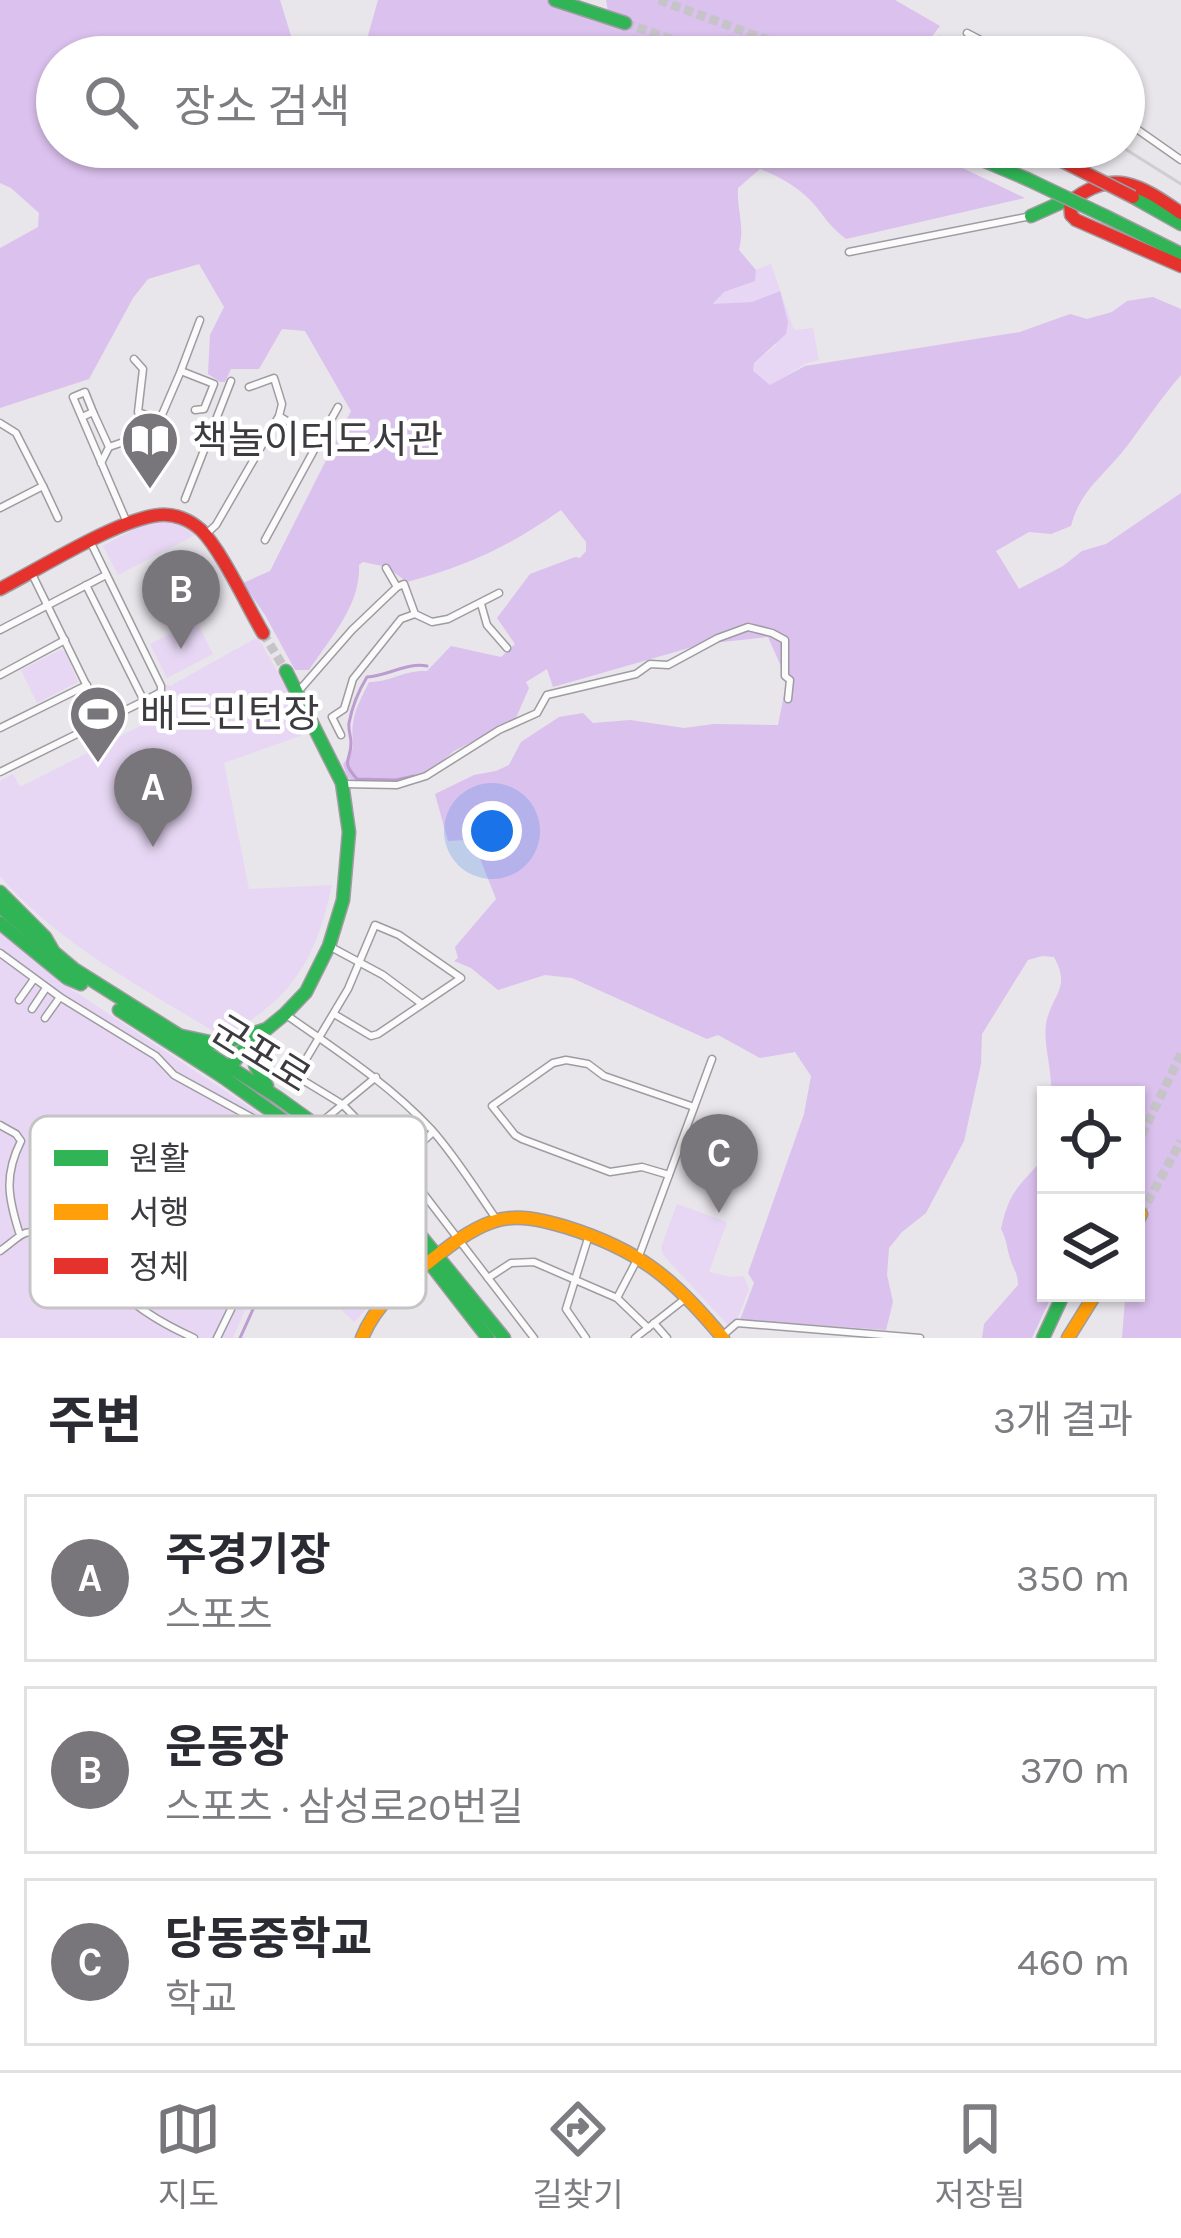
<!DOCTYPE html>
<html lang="ko">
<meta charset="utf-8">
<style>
:root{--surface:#fff;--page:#f7f7f7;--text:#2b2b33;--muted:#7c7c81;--line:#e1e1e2;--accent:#79767b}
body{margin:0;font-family:Karla,"Noto Sans KR",sans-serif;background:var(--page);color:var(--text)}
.controls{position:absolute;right:36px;bottom:36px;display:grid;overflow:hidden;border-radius:0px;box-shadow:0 3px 9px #0004}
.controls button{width:108px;height:108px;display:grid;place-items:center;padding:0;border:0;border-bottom:3px solid var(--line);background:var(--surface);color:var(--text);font:60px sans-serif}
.you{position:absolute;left:492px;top:831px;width:42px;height:42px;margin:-30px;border:9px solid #fff;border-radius:50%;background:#1a73e8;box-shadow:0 0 0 18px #1a73e833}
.badge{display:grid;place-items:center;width:78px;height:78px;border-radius:50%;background:var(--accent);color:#fff;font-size:39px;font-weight:700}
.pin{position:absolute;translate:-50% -99px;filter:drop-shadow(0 3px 6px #0008)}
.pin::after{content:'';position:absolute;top:63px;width:42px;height:36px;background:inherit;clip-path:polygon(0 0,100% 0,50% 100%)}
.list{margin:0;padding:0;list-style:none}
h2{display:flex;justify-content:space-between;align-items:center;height:156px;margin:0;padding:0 48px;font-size:51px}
h2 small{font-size:39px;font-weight:400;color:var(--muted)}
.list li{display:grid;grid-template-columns:78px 1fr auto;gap:36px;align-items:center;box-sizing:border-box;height:168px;margin:0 24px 24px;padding:0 24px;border:3px solid var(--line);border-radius:0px}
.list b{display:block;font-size:45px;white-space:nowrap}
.list p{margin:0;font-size:39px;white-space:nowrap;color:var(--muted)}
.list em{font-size:39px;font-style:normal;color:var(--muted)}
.icon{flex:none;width:66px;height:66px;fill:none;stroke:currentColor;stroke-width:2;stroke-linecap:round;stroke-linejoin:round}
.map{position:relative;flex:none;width:1181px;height:1338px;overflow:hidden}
.search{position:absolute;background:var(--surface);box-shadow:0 3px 9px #0004;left:36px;right:36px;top:36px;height:132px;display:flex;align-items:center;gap:30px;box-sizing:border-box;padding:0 42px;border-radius:66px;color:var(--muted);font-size:45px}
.sheet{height:732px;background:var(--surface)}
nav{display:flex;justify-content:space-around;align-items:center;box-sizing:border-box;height:168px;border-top:3px solid var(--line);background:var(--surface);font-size:33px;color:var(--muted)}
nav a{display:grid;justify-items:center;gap:6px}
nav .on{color:var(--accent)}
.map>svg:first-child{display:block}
.green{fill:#e7d7f4}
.forest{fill:#dbc1ed}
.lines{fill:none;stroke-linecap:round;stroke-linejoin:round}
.stream{stroke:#bc9cd1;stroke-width:3}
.secondary-tunnel{stroke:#c6c3c9;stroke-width:9;stroke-dasharray:9 4.5;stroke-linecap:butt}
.street-casing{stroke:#9e9ca0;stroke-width:9}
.fast-casing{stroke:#9e9ca0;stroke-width:15}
.slow-casing{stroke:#9e9ca0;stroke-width:15}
.jam-casing{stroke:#9e9ca0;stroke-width:15}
.street{stroke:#fcfbfc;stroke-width:6}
.fast{stroke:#30b455;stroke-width:12}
.slow{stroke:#ff9f0a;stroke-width:12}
.jam{stroke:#e5322d;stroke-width:12}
.rail{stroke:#cecdcf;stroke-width:3}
.fast-bridge-casing{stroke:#9e9ca0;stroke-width:15;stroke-linecap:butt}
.jam-bridge-casing{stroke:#9e9ca0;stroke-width:15;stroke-linecap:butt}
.fast-bridge{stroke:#30b455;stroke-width:12}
.jam-bridge{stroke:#e5322d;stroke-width:12}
.labels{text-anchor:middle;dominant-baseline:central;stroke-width:9;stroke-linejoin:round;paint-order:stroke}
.poi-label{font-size:39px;fill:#3d3b3f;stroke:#fff;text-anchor:start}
.street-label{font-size:39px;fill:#3d3b3f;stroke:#fff}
.key{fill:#fff;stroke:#c5c4c5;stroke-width:3}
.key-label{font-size:33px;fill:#3d3b3f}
</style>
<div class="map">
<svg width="1181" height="1338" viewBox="0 0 1181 1338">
<rect width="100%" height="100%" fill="#e8e5eb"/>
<g class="green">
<path d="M771,264L794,330L813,328L819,360L805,364L770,386L753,371L754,363L776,345L779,291L753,302L713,305L724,292L755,281L756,270Z"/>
<path d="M163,520L179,525L195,535L118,575L103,546L144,524Z"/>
<path d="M196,621L213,654L167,678L150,644Z"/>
<path d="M258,637L311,732L224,763L249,889L332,885C321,937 304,982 259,1014C246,1024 235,1033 218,1034C143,988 57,943 0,876V781L13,774L20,787L176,708L163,683L170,686Z"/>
<path d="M60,650L65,651L78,682L37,703L21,670Z"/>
<path d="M0,929L62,983L305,1144L310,1158L233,1338H0Z"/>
<path d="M677,1204L727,1222L709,1272L731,1277L744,1276L749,1289L736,1322L730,1327L664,1256L661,1248Z"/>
<path d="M370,1241L402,1272L354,1322L322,1291Z"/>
</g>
<g class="forest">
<path d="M0,0H280L292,39L310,57H57V147H919L1025,198L846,239C833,229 827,221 818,209C803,190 783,178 760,169L738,188C737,213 745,225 739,250L756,270L755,281L724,292L713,304L752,302L780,291L788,322L786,334L754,363L753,371L770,385L805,366L1020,332L1070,314L1087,319L1112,312L1127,301L1153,297L1181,309V375C1161,398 1145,422 1127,446C1105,475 1080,490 1071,526L1051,534L1029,532L996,551L1019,589L1063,566L1082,551L1106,544L1181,493V1338H1122L1125,1300L1116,1293H1136V1231L1150,1209L1136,1200V1095H1051C1053,1073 1043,1044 1046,1024C1051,995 1072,989 1054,957L1042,956L1028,960L982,1034L981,1064L964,1141L926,1213L902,1232L889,1248L887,1275L893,1302L886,1330L740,1320L754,1283L748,1273L804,1114L811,1076L795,1052L760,1058L718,1035L707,1039L572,978L545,975L498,990L471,968L454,961L458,958L455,947L496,899L479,856L467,840L448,841L435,794L474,775L496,771L509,765L521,742L559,717L583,713L593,723L630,720L684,728L714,724L778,725L787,680L768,637L703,644L553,687L547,669L526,682L529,688L515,720L454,751L432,770L389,783L355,782L347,777L343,764C359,746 350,743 353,723C355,708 363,695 369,682C392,682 403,670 427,671L451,646L501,657L515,644L497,618L530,574L575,557L580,558L586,551V542L561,510C508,547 469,565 407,582L387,567L363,562L359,565C361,605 330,638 309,670H295L265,615L243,583L270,571L351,411L305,331L282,329L259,369H231L225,382H220L208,374L210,335L224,307L199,264L148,279L133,298L89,379L0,408V248L38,227L39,213L11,188L0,183Z"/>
<path d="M378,0H547L609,18L606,0H895L940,26L916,57H362Z"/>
<path d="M1046,1155V1293H1053L1032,1338H982L984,1324L1018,1285C1018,1274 1014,1270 1011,1261C1006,1248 1008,1242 1001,1229C1010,1187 1021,1186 1046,1155Z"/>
</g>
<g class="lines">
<g class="stream">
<path d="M414,776L396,780L357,779C340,760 351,762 351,743C351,736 348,730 349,723C352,707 359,690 367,677C388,676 407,662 427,666"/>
<path d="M240,1338L319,1163"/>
</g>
<g class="secondary-tunnel">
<path d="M659,0L814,57"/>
<path d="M625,23L722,57"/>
<path d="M263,633L286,671"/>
<path d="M1136,1147L1181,1054"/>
<path d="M1141,1214L1181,1141"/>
</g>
<defs>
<g id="street">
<path d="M967,33L1013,57"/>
<path d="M1124,120L1181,160"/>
<path d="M849,252L1031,216"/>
<path d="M134,359L143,369L138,412L160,420"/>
<path d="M181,371L214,384L204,409L195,410"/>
<path d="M249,387L274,378L282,404L279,416"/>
<path d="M93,412L109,447L101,463"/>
<path d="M82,417L93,412L85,392L73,397L125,518L128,524"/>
<path d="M0,423L16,433L43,486L0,508"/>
<path d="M138,438L147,473"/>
<path d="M319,441L338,407"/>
<path d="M109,447L155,431L180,373L200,320"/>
<path d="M43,486L58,518"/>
<path d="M185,499L231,381"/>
<path d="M205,535L216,525L279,416L319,441L265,540"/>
<path d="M91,543L161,686V692L144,701"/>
<path d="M32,574L104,721"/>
<path d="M397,587L404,584L415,614L432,622L448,619L499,593"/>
<path d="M481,604L487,625L507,648"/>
<path d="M0,630L106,575"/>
<path d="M0,675L65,640"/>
<path d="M296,694L352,630L397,587L386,568"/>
<path d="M0,728L87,685"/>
<path d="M341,735L332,717L344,709L353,679L401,619L415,614"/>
<path d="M0,772L144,701L86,585"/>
<path d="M344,784L397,785L426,776L499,730L537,713L547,695L636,674L650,664L668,665L718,638L748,627L772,633L785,640V676L790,680L788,699"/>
<path d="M329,946L383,975L422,1004"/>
<path d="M0,953L60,997L156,1056L174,1075L256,1120L293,1149L296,1163L293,1182L217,1338"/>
<path d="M19,1000L34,979"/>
<path d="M32,1009L46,988"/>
<path d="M285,1014C336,1050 388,1083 431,1129C456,1157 476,1190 497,1220"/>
<path d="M334,1014L371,1036L378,1034L461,978L399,935L375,925L348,989L296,1076L342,1104L400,1163L534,1338"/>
<path d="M45,1018L60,997"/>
<path d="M319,1124L376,1077"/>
<path d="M0,1125L16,1134L21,1141C4,1175 8,1197 19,1232"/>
<path d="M359,1160L371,1134"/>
<path d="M401,1162L433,1132"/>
<path d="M669,1175L642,1167L610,1172L522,1139L515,1135L492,1106L553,1063L566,1060L588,1064L604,1076L694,1107"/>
<path d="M0,1251C23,1235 30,1218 51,1252L71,1251L81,1255L92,1250C103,1260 105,1272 113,1283C134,1308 165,1325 194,1338"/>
<path d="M488,1278L511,1263L534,1262L617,1298L648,1328"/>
<path d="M617,1298L639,1256L712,1059"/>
<path d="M654,1323L667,1338"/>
<path d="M721,1337L737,1323L920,1338"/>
<path d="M586,1338L566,1309L589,1235"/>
<path d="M635,1338L686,1298"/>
</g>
<g id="fast">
<path d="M555,0L625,23"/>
<path d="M952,147L1027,179"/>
<path d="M1030,147L1056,158"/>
<path d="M1133,197L1181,224"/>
<path d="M1031,216L1069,199"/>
<path d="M1107,217L1181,254"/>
<path d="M0,892L45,937L52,949"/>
<path d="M0,907L74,969L277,1097L330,1135L385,1192L504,1338"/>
<path d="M0,923L67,978L81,984"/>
<path d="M119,1010L223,1077L344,1163L429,1262L488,1338"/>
<path d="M264,1030L255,1065L267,1086"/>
<path d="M182,1036L219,1044L264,1030"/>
<path d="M223,1077L246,1046L285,1014L306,992L329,946L343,900L349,832L342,783L286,671"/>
<path d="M1043,1338L1064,1293"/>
</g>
<g id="slow">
<path d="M1136,1223L1141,1214"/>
<path d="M362,1338C375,1305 402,1283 429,1262C448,1247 469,1230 492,1222C516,1213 542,1220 566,1227C640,1250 674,1279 723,1338"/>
<path d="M1068,1338L1096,1293"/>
</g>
<g id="jam">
<path d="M1181,213C1140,185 1114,167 1070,202L1071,215L1076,220L1181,266"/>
<path d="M0,589C39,569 118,519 159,515C174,513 190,520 201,530C222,551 247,606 263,633"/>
</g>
</defs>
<use href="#street" class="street-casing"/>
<use href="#fast" class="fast-casing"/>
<use href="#slow" class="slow-casing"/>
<use href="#jam" class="jam-casing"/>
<use href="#street" class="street"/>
<use href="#fast" class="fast"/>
<use href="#slow" class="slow"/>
<use href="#jam" class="jam"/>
<g class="rail">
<path d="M940,37L976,57"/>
<path d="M1122,147L1181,184"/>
</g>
<defs>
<path id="fast-bridge" d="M1027,179L1107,217"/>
<path id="jam-bridge" d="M1056,158L1133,197"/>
</defs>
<use href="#fast-bridge" class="fast-bridge-casing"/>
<use href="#jam-bridge" class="jam-bridge-casing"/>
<use href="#fast-bridge" class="fast-bridge"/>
<use href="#jam-bridge" class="jam-bridge"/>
</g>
<defs>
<symbol id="library-pin" viewBox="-11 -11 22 30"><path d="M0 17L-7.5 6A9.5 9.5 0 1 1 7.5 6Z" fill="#79767b" stroke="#fff"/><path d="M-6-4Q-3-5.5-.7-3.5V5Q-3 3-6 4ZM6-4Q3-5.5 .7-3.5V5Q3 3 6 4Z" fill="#fff"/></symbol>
<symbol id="stadium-pin" viewBox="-11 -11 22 30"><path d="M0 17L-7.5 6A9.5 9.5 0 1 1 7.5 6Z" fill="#79767b" stroke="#fff"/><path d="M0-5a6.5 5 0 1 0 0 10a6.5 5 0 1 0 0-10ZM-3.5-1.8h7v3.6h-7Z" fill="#fff"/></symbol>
</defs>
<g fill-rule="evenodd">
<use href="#library-pin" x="117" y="407" width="66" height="90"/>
<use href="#stadium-pin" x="65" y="681" width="66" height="90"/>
</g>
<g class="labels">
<g class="poi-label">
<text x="192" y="440">책놀이터도서관</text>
<text x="140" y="714">배드민턴장</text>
</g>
<g class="street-label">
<text transform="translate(261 1054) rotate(32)">군포로</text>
</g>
</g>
<rect x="30" y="1116" width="396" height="192" rx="18" class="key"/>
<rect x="54" y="1150" width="54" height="16" fill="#30b455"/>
<rect x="54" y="1204" width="54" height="16" fill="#ff9f0a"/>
<rect x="54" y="1258" width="54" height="16" fill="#e5322d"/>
<g class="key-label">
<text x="129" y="1170">원활</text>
<text x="129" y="1224">서행</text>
<text x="129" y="1278">정체</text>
</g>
</svg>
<div class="controls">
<button><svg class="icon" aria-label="locate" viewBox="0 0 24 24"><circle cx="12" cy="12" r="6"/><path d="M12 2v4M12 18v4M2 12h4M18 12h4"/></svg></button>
<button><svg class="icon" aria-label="layers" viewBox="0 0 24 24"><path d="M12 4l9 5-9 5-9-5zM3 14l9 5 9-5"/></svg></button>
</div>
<div class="you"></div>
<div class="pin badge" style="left:153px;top:847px">A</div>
<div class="pin badge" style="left:181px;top:649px">B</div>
<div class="pin badge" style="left:719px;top:1213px">C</div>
<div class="search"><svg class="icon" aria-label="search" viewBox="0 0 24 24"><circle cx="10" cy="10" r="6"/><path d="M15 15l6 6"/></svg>장소 검색</div>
</div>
<section class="sheet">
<h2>주변<small>3개 결과</small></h2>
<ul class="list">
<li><span class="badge">A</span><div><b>주경기장</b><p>스포츠</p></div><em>350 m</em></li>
<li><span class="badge">B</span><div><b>운동장</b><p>스포츠 · 삼성로20번길</p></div><em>370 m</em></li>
<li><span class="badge">C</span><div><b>당동중학교</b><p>학교</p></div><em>460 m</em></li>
</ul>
</section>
<nav>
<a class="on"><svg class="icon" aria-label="map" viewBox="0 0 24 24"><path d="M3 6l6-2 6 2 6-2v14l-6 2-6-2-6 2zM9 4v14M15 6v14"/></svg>지도</a>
<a><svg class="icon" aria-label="directions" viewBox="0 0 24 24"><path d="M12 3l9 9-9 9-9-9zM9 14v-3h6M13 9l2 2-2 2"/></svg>길찾기</a>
<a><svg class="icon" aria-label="saved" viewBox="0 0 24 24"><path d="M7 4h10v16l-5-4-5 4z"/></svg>저장됨</a>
</nav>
